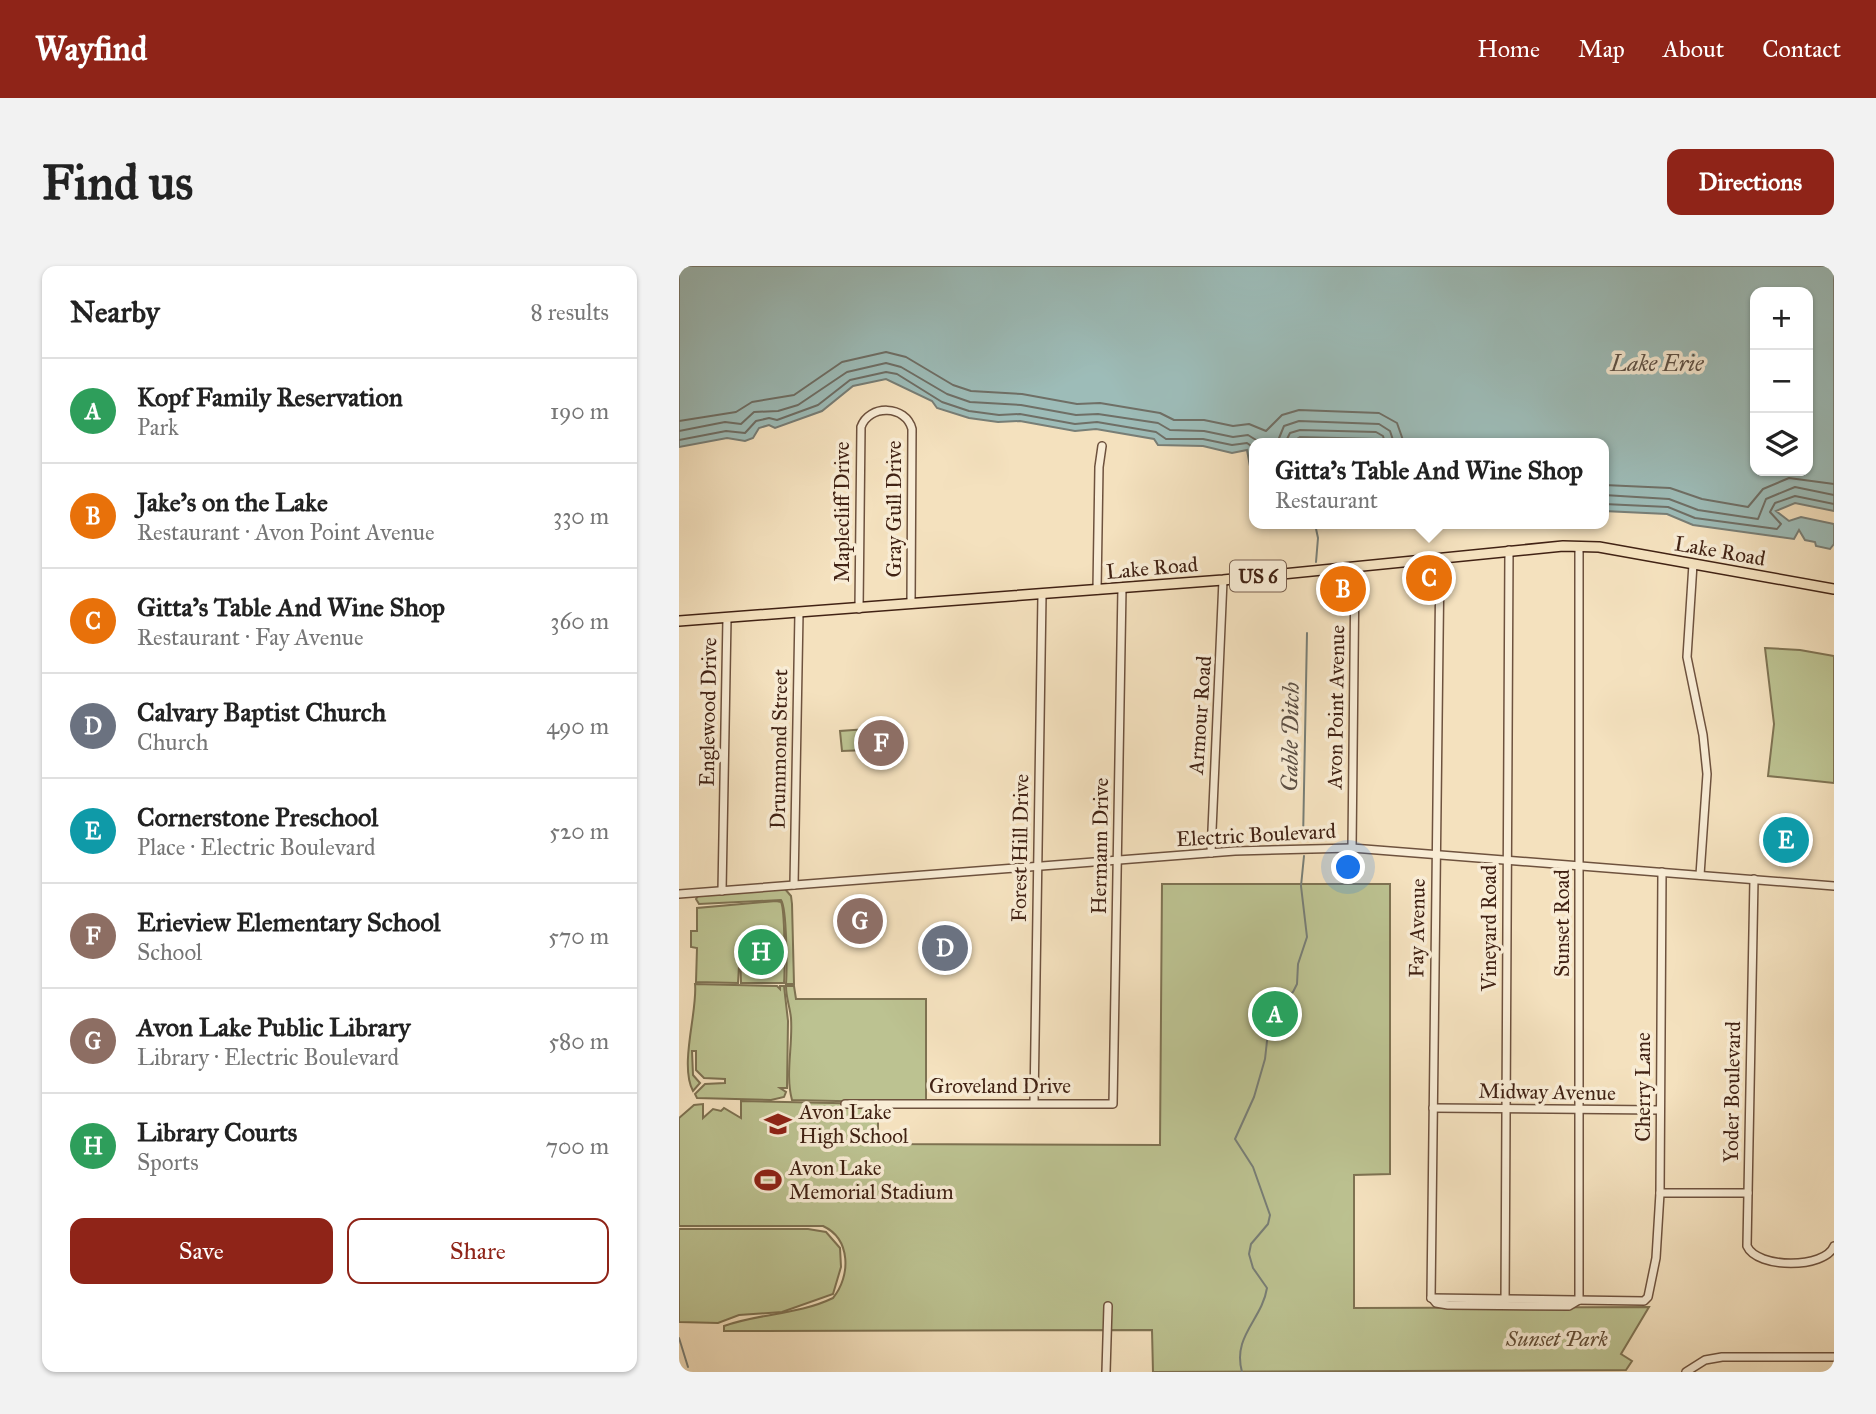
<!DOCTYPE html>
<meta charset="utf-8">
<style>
:root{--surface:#fff;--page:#f2f2f2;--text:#222;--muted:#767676;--line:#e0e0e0;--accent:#8f2418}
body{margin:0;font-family:"IM FELL Great Primer",serif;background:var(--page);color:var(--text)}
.controls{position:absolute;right:21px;top:21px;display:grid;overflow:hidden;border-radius:14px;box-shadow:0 2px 5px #0004}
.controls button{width:63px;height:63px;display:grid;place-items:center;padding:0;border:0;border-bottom:2px solid var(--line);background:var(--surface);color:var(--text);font:35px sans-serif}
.you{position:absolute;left:670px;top:602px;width:24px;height:24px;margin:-18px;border:5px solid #fff;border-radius:50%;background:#1a73e8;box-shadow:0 0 0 10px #1a73e833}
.badge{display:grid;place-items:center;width:46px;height:46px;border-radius:50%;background:var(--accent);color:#fff;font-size:23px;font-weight:700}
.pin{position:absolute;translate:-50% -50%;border:4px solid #fff;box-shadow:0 2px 7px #0006}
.popup{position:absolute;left:570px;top:172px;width:360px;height:91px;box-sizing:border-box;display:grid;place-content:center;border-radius:14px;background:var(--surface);filter:drop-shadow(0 2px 5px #0005);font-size:23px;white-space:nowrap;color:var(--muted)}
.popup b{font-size:26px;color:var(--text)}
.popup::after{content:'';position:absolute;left:50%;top:100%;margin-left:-14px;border:14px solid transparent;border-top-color:var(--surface)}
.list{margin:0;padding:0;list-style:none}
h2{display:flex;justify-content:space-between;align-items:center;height:91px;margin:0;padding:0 28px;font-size:30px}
h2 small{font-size:23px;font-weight:400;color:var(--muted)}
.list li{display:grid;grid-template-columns:46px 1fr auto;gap:21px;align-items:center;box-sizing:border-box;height:105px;padding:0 28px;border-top:2px solid var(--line)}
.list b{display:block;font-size:26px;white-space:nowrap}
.list p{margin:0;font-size:23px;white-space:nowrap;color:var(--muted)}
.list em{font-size:23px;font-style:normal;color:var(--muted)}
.actions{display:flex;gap:14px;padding:21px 28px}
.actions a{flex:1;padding:16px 0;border:2px solid var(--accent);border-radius:14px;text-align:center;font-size:24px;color:var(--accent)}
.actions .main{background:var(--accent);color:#fff}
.icon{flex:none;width:38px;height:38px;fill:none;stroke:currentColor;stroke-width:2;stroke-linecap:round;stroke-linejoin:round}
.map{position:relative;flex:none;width:1155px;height:1106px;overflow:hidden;border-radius:14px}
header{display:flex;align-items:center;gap:42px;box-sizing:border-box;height:98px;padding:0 35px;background:var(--accent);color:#fff}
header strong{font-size:33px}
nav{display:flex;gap:38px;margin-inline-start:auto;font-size:24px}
.intro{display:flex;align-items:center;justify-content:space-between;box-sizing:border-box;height:168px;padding:0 42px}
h1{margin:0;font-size:49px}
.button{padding:18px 32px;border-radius:14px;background:var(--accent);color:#fff;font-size:24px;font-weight:700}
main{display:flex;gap:42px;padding:0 42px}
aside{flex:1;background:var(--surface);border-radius:14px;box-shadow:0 2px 5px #0004}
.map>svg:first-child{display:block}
.green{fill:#bcc291;stroke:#7e7252;stroke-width:2}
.water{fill:#9dbcb8;stroke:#787e76;stroke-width:2;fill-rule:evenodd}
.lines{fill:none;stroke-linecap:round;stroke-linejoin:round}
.shore{stroke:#6f6f66;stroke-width:2}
.stream{stroke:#787e76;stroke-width:2}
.minor-casing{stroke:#6e523e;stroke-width:10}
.major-casing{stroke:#412214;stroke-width:12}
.minor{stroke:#f8ecd5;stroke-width:7}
.major{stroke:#f4e1be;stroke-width:9}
.labels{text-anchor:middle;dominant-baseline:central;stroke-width:7;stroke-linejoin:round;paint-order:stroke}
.shield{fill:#f8ecd5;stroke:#785f4e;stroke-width:2}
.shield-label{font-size:19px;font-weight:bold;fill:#412214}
.street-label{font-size:21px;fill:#412214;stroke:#f8ecd5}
.poi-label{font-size:21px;fill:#412214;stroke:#f8ecd5;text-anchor:start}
.park-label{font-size:21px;font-style:italic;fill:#604a33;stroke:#f8ecd5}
.water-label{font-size:23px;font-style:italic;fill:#5d5045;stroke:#f8ecd5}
</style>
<header>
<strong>Wayfind</strong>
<nav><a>Home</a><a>Map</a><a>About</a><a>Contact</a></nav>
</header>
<div class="intro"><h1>Find us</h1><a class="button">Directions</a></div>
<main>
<aside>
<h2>Nearby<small>8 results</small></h2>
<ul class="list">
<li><span class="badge" style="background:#2e9e5b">A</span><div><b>Kopf Family Reservation</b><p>Park</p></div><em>190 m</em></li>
<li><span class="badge" style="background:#e8710a">B</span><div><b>Jake's on the Lake</b><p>Restaurant · Avon Point Avenue</p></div><em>330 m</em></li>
<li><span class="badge" style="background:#e8710a">C</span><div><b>Gitta's Table And Wine Shop</b><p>Restaurant · Fay Avenue</p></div><em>360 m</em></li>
<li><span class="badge" style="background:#6b7280">D</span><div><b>Calvary Baptist Church</b><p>Church</p></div><em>490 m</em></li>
<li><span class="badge" style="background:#0f9aa8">E</span><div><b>Cornerstone Preschool</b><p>Place · Electric Boulevard</p></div><em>520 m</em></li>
<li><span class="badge" style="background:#8d6e63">F</span><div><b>Erieview Elementary School</b><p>School</p></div><em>570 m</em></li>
<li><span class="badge" style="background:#8d6e63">G</span><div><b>Avon Lake Public Library</b><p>Library · Electric Boulevard</p></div><em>580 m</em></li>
<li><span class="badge" style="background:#2e9e5b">H</span><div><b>Library Courts</b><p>Sports</p></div><em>700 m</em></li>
</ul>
<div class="actions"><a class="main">Save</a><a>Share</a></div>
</aside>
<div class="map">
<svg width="1155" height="1106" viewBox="0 0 1155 1106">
<rect width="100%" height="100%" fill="#f4e1be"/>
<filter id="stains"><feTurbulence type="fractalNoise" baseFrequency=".00286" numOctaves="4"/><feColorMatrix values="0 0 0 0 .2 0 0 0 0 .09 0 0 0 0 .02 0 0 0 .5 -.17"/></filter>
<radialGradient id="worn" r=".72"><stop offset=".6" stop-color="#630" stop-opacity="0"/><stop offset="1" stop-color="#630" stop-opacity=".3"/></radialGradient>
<g class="green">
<path d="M1086,382L1121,384L1155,390V517L1089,510L1095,458Z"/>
<path d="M188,463L189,484L163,485L161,465Z"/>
<path d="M483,618H711V908L675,909V1042L970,1041L942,1088L953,1095L947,1104L474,1106L473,1064L45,1065V1060C81,1047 119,1049 154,1032C172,1010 172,973 144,960H0V852L15,839L24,838V852L34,843L42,845L45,842L62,852V835L199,838V878L481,879Z"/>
<path d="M106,623L112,630L113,638L115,718H107C108,704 108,642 102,634L20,638L17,633L19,630Z"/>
<path d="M97,635L102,636C106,643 106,704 105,717H62L61,683L59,717L17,716L18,682L12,681V665H18V642Z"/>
<path d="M16,718L98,720L101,723V720H105L109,755L108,822H101L107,826L105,831L92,834L18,832L16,828L26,818L46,817V813L25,812L17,804V785H13L14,809L21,817L14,825C0,799 19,744 16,718Z"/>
<path d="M107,720H115L117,733H247V837L113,834C106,808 114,780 112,752C111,741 107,732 107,720Z"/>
<path d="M0,963H129L147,966L161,982L162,1001L154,1028L103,1046L60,1049L39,1057L0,1056Z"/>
</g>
<path class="water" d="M0,0H1155V245L1116,237L1097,245L1110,255L1122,251L1155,258V278L1151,283L1137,280L1136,276L1126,274L1120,264L1115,273L1014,259L988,248L925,245V177H706L696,173L621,171L612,177H575V222L568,184L553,187L524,180L479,179L475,173L417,163L396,165L341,155L319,156L290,152L258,142L253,135L207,113L174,120L143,145L96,162L90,159L80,162L74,172L66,175L48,172L0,181ZM1076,26H1129V205H1076Z"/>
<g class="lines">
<g class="shore">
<path d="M0,155L57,146L73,136L115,129L163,96L207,86L227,91L274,119L292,125L343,128L398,138L421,137L481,147L495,154H525L554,160L570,158L587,165L603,149L620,144L700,147L718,157L725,177"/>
<path d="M0,165L46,156L62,158L75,146L99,145L119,139L168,106L207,97L222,101L268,128L291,136L342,139L397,149L419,148L479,157L491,164L525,165L554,171L569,169L582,177"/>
<path d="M0,174L47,165L66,167L77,155L90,152L98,154L139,139L171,114L207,106L218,108L263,136L290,145L320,149L341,148L396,158L418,156L477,166L487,173H524L553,179L568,177L575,182"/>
<path d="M598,177L605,160L620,155L700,158L711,165L715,177"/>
<path d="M606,177L611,167L621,164L697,166L704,170L706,177"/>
<path d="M925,219L991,222L1023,233L1069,241L1084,223L1110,212L1155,218"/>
<path d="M925,229L990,233L1019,244L1079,253L1087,233L1116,221L1155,229"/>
<path d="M925,238L989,241L1016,252L1098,263L1102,258L1091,246L1096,237L1116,230L1155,238"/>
</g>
<g class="stream">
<path d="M636,258L639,272L637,296"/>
<path d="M624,575L628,367"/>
<path d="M0,1072L9,1101"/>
<path d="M563,1106C553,1070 583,1054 588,1022L574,1002L570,988L572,978L589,958L591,949L574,901L556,873L575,831L586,793L590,757L598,738L614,726L618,718L619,698L628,671L622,620L625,590"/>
</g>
<defs>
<g id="minor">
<path d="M1014,298L1008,391L1024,469L1028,508L1021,609"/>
<path d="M418,324L420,201L423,180"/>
<path d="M180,343L182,161C190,138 227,139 233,163L232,338"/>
<path d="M673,582L676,301"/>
<path d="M532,587L544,314"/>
<path d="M1075,613L1068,980C1078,1003 1146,1003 1155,980"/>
<path d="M115,619L120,347"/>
<path d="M43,625L48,352"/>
<path d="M0,628L556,585L673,582L1155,620"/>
<path d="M355,837L363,329"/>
<path d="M166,838H434L443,322"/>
<path d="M754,842L981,844"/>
<path d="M981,927H1069"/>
<path d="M752,1032L761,292"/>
<path d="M752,1032L965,1035L969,1031L977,992L981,927L983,606"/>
<path d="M753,1032L757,1037L769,1039L890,1040L900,1034"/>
<path d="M900,1034V280"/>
<path d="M826,1039L830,284"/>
<path d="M427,1106L429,1040"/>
<path d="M1007,1106L1026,1094L1043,1091H1155"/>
</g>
<path id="major" d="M0,355L544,314L884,280L920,281L1155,323"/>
</defs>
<use href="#minor" class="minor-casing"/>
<use href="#major" class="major-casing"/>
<use href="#minor" class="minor"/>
<use href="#major" class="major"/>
</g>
<defs>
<symbol id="school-bare" viewBox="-9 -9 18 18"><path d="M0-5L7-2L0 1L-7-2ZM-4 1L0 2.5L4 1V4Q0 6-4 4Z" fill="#8f2418" stroke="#f8ecd5" stroke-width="2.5" paint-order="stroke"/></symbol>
<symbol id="stadium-bare" viewBox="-9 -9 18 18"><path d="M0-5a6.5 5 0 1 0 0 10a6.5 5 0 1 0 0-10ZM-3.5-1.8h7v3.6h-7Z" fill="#8f2418" stroke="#f8ecd5" stroke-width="2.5" paint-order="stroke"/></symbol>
</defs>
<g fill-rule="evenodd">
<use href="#school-bare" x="80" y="839" width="38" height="38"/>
<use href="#stadium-bare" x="70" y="895" width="38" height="38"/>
</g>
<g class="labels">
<rect class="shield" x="551" y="294.5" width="56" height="31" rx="5"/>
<g class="shield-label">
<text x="579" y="310">US 6</text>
</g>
<g class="street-label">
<text transform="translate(215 243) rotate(-90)">Gray Gull Drive</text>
<text transform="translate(163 246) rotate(-90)">Maplecliff Drive</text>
<text transform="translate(1041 285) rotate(10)">Lake Road</text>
<text transform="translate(473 302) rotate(-5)">Lake Road</text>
<text transform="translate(657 441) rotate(-89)">Avon Point Avenue</text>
<text transform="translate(29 446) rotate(-89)">Englewood Drive</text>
<text transform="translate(521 449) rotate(-86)">Armour Road</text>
<text transform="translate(100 483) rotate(-89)">Drummond Street</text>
<text transform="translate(577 569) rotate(-3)">Electric Boulevard</text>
<text transform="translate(421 580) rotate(-89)">Hermann Drive</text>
<text transform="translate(341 582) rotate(-89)">Forest Hill Drive</text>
<text transform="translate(883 657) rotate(-90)">Sunset Road</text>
<text transform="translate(738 662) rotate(-89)">Fay Avenue</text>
<text transform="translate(810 662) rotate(-90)">Vineyard Road</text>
<text x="321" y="820">Groveland Drive</text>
<text transform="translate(964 821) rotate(-90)">Cherry Lane</text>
<text transform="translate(868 826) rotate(1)">Midway Avenue</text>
<text transform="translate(1053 826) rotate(-89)">Yoder Boulevard</text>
</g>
<g class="poi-label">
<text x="120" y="846">Avon Lake<tspan x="120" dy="24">High School</tspan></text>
<text x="110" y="902">Avon Lake<tspan x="110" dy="24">Memorial Stadium</tspan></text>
</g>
<g class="park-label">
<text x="878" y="1073">Sunset Park</text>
</g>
<g class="water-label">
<text x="978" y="97">Lake Erie</text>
<text transform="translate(611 471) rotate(-89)">Gable Ditch</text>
</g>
</g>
<rect width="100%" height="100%" filter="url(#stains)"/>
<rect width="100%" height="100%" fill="url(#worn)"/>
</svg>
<div class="controls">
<button>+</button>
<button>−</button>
<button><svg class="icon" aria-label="layers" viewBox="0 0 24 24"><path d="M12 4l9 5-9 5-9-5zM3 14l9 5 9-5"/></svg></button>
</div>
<div class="you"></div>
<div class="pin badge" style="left:596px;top:748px;background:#2e9e5b">A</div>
<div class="pin badge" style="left:664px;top:323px;background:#e8710a">B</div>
<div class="pin badge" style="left:750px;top:312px;background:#e8710a">C</div>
<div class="popup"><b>Gitta's Table And Wine Shop</b>Restaurant</div>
<div class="pin badge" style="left:266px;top:682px;background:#6b7280">D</div>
<div class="pin badge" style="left:1107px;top:574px;background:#0f9aa8">E</div>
<div class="pin badge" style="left:202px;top:477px;background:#8d6e63">F</div>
<div class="pin badge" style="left:181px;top:655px;background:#8d6e63">G</div>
<div class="pin badge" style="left:82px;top:686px;background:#2e9e5b">H</div>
</div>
</main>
